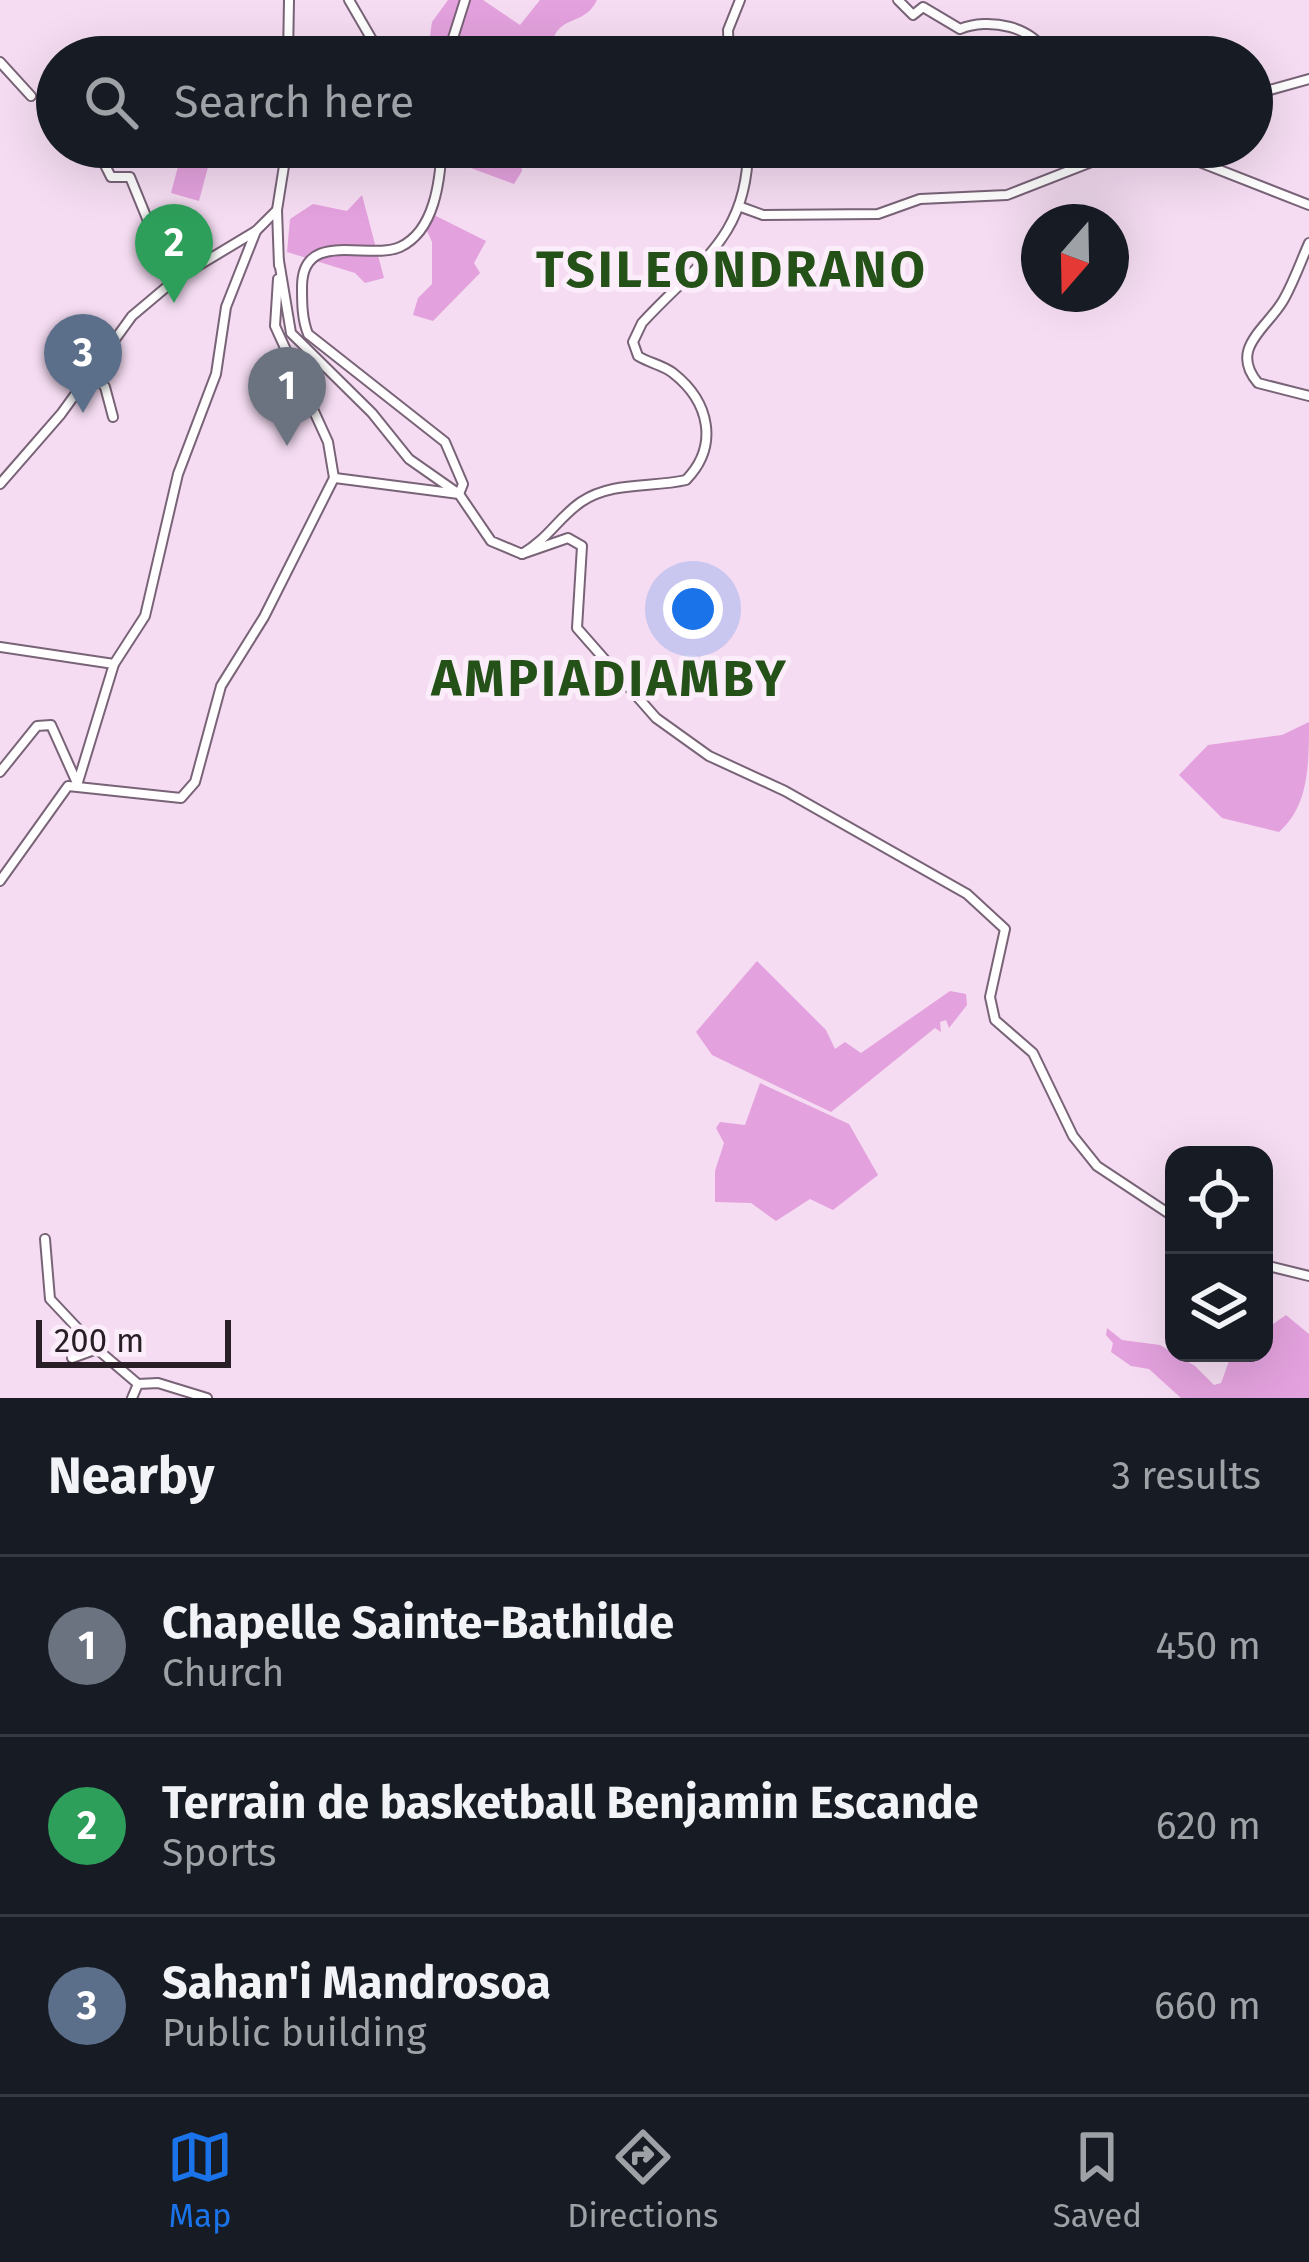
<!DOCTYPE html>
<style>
:root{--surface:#171b24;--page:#242831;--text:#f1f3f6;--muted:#9ea1a6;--line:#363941;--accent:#1a73e8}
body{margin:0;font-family:"Fira Sans",sans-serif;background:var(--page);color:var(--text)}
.controls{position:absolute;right:36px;bottom:36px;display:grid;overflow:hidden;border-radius:24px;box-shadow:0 12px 48px #0002}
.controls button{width:108px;height:108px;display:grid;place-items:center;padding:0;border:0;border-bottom:3px solid var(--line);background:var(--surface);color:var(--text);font:60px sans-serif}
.compass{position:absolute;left:1021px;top:204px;width:108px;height:108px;border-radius:50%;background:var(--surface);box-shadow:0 12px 48px #0002;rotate:200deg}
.scale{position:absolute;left:36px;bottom:30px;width:195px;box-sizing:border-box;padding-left:12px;border:6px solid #271e26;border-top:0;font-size:33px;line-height:42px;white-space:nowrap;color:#271e26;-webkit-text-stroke:9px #fcedfa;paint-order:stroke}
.you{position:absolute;left:693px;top:609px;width:42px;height:42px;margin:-30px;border:9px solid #fff;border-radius:50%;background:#1a73e8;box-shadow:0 0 0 18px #1a73e833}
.badge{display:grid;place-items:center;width:78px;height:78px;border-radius:50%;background:var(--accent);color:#fff;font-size:39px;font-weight:700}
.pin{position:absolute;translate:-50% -99px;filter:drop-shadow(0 3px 6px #0008)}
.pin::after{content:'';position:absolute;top:63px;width:42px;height:36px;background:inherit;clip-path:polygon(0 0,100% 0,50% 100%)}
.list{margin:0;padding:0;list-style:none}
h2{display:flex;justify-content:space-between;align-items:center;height:156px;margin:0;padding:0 48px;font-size:51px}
h2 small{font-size:39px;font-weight:400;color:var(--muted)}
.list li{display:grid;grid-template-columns:78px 1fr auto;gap:36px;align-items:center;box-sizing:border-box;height:180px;padding:0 48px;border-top:3px solid var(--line)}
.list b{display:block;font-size:45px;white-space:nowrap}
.list p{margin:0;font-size:39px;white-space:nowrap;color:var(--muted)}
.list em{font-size:39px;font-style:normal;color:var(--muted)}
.icon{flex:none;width:66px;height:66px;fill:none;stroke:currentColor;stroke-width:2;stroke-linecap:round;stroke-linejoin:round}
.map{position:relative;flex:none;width:1309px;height:1398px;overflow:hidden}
.search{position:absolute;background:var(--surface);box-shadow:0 12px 48px #0002;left:36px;right:36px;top:36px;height:132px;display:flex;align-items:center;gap:30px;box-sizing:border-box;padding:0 42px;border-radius:66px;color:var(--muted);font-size:45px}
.sheet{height:696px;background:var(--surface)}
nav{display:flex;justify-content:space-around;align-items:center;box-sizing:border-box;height:168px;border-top:3px solid var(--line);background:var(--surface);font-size:33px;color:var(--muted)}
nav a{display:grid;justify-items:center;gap:6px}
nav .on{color:var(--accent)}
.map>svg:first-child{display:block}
.green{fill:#e3a1dd}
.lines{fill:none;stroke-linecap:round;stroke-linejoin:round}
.minor-casing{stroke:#796377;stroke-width:12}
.minor{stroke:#fff;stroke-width:8}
.labels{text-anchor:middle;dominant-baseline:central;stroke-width:10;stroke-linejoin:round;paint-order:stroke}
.district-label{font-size:51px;font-weight:bold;letter-spacing:3px;fill:#245117;stroke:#fcedfa}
</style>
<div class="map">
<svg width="1309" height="1398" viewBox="0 0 1309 1398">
<rect width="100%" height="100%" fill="#f5dcf2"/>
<g class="green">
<path d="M448,0H483L520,25L540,0H597C583,30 550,11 552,57H427L432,22Z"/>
<path d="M456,147H520L522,171L514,184L468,167Z"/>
<path d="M180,159L208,167L199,201L171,193Z"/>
<path d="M362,195L384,278L365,283L355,273L287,252L290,219L313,204L347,211Z"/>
<path d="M432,214L486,241L474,263L480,273L433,321L413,315L418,298L432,284V242L424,224Z"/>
<path d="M1309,722C1309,764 1309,806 1279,832L1222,818L1179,775L1208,745L1282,735Z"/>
<path d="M757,961L826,1030L835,1049L845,1042L861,1053L950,991L966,994L967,1005L949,1028L946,1020L940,1022L941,1032L935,1028L831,1112L712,1055L696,1032Z"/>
<path d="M760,1083L849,1124L878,1175L833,1210L810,1199L776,1221L751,1203L715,1202V1171L724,1143L716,1128L720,1122L745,1125Z"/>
<path d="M1286,1315L1309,1334V1398H1181L1149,1369L1131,1366L1111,1352L1113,1343L1106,1335L1107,1328L1122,1340L1160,1345L1195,1366L1214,1385L1221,1383L1232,1353H1264V1330Z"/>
</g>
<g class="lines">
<defs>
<g id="minor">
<path d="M349,0L382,57"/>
<path d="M898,0L913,15L923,7L960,29C988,17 1035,26 1048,57"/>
<path d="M288,57L289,0"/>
<path d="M447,57L465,0"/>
<path d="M729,57L728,30L740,0"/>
<path d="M0,62L31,96"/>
<path d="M1252,95L1309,79"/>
<path d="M56,110H57"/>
<path d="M96,147L111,177H130L148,221L155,261L176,279"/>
<path d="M1161,147L1309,205"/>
<path d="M741,207L763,215L878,214L920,199L1007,195L1130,147"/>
<path d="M1309,243C1301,261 1294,281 1284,299C1268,328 1228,348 1258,383L1309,396"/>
<path d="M279,261L291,333L372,413L409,459L459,494L491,541L522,554C549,538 558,518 581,502C612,481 651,488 686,480C719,446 710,402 673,373C663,365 649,363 638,356L633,342L642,323C697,263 748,238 748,147"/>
<path d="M279,265L277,210L287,147"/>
<path d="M91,371L105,387L113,417"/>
<path d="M335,478L459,494L463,484L445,442L308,334C302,319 302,303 302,287C302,228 369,261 400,247C435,231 440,180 442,147"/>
<path d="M0,484L61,414L132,316L176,279L256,231L276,211"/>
<path d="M522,554L568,538L582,546L577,628L656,718L709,756L785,791L967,894L1005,929L990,997L995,1020L1033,1053L1073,1136L1097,1166L1174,1217"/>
<path d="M0,647L114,664L145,616L178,474L216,374L226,307L256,231"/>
<path d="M0,772L37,726L51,725L77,783"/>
<path d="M78,782L114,664"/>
<path d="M0,881L68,786L181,798L195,782L221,686L264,617L334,478L328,442L275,326L278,279"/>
<path d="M45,1239L50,1299L97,1349"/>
<path d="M1264,1265L1309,1276"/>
<path d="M72,1358L97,1349L138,1384"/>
<path d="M132,1398L138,1384L158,1383L207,1398"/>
</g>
</defs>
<use href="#minor" class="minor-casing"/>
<use href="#minor" class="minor"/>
</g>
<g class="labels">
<g class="district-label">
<text x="732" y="270">TSILEONDRANO</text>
<text x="610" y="679">AMPIADIAMBY</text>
</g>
</g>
</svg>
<div class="controls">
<button><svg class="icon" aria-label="locate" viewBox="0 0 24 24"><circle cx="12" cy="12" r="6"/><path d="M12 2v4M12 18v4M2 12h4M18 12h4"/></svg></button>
<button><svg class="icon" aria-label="layers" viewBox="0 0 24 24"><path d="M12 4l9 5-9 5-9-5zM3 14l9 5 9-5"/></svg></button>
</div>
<svg class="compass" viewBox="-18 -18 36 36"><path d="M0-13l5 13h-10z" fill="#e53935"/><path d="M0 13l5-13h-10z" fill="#9ea1a6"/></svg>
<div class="scale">200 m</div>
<div class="you"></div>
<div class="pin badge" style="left:287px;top:446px;background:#6b7280">1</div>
<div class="pin badge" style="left:174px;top:303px;background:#2e9e5b">2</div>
<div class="pin badge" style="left:83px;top:413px;background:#5c6f8a">3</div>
<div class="search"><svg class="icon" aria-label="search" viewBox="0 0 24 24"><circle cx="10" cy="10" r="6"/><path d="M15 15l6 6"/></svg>Search here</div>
</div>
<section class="sheet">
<h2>Nearby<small>3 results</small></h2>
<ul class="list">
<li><span class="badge" style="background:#6b7280">1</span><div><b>Chapelle Sainte-Bathilde</b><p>Church</p></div><em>450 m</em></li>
<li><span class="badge" style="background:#2e9e5b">2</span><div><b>Terrain de basketball Benjamin Escande</b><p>Sports</p></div><em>620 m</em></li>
<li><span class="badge" style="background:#5c6f8a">3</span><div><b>Sahan'i Mandrosoa</b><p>Public building</p></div><em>660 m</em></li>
</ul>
</section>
<nav>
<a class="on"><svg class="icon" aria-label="map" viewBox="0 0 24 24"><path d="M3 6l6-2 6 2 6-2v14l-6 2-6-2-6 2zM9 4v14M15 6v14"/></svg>Map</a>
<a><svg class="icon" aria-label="directions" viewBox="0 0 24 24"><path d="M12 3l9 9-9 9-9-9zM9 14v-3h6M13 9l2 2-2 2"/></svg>Directions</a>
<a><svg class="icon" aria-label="saved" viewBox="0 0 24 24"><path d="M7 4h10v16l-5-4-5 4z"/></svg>Saved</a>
</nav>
